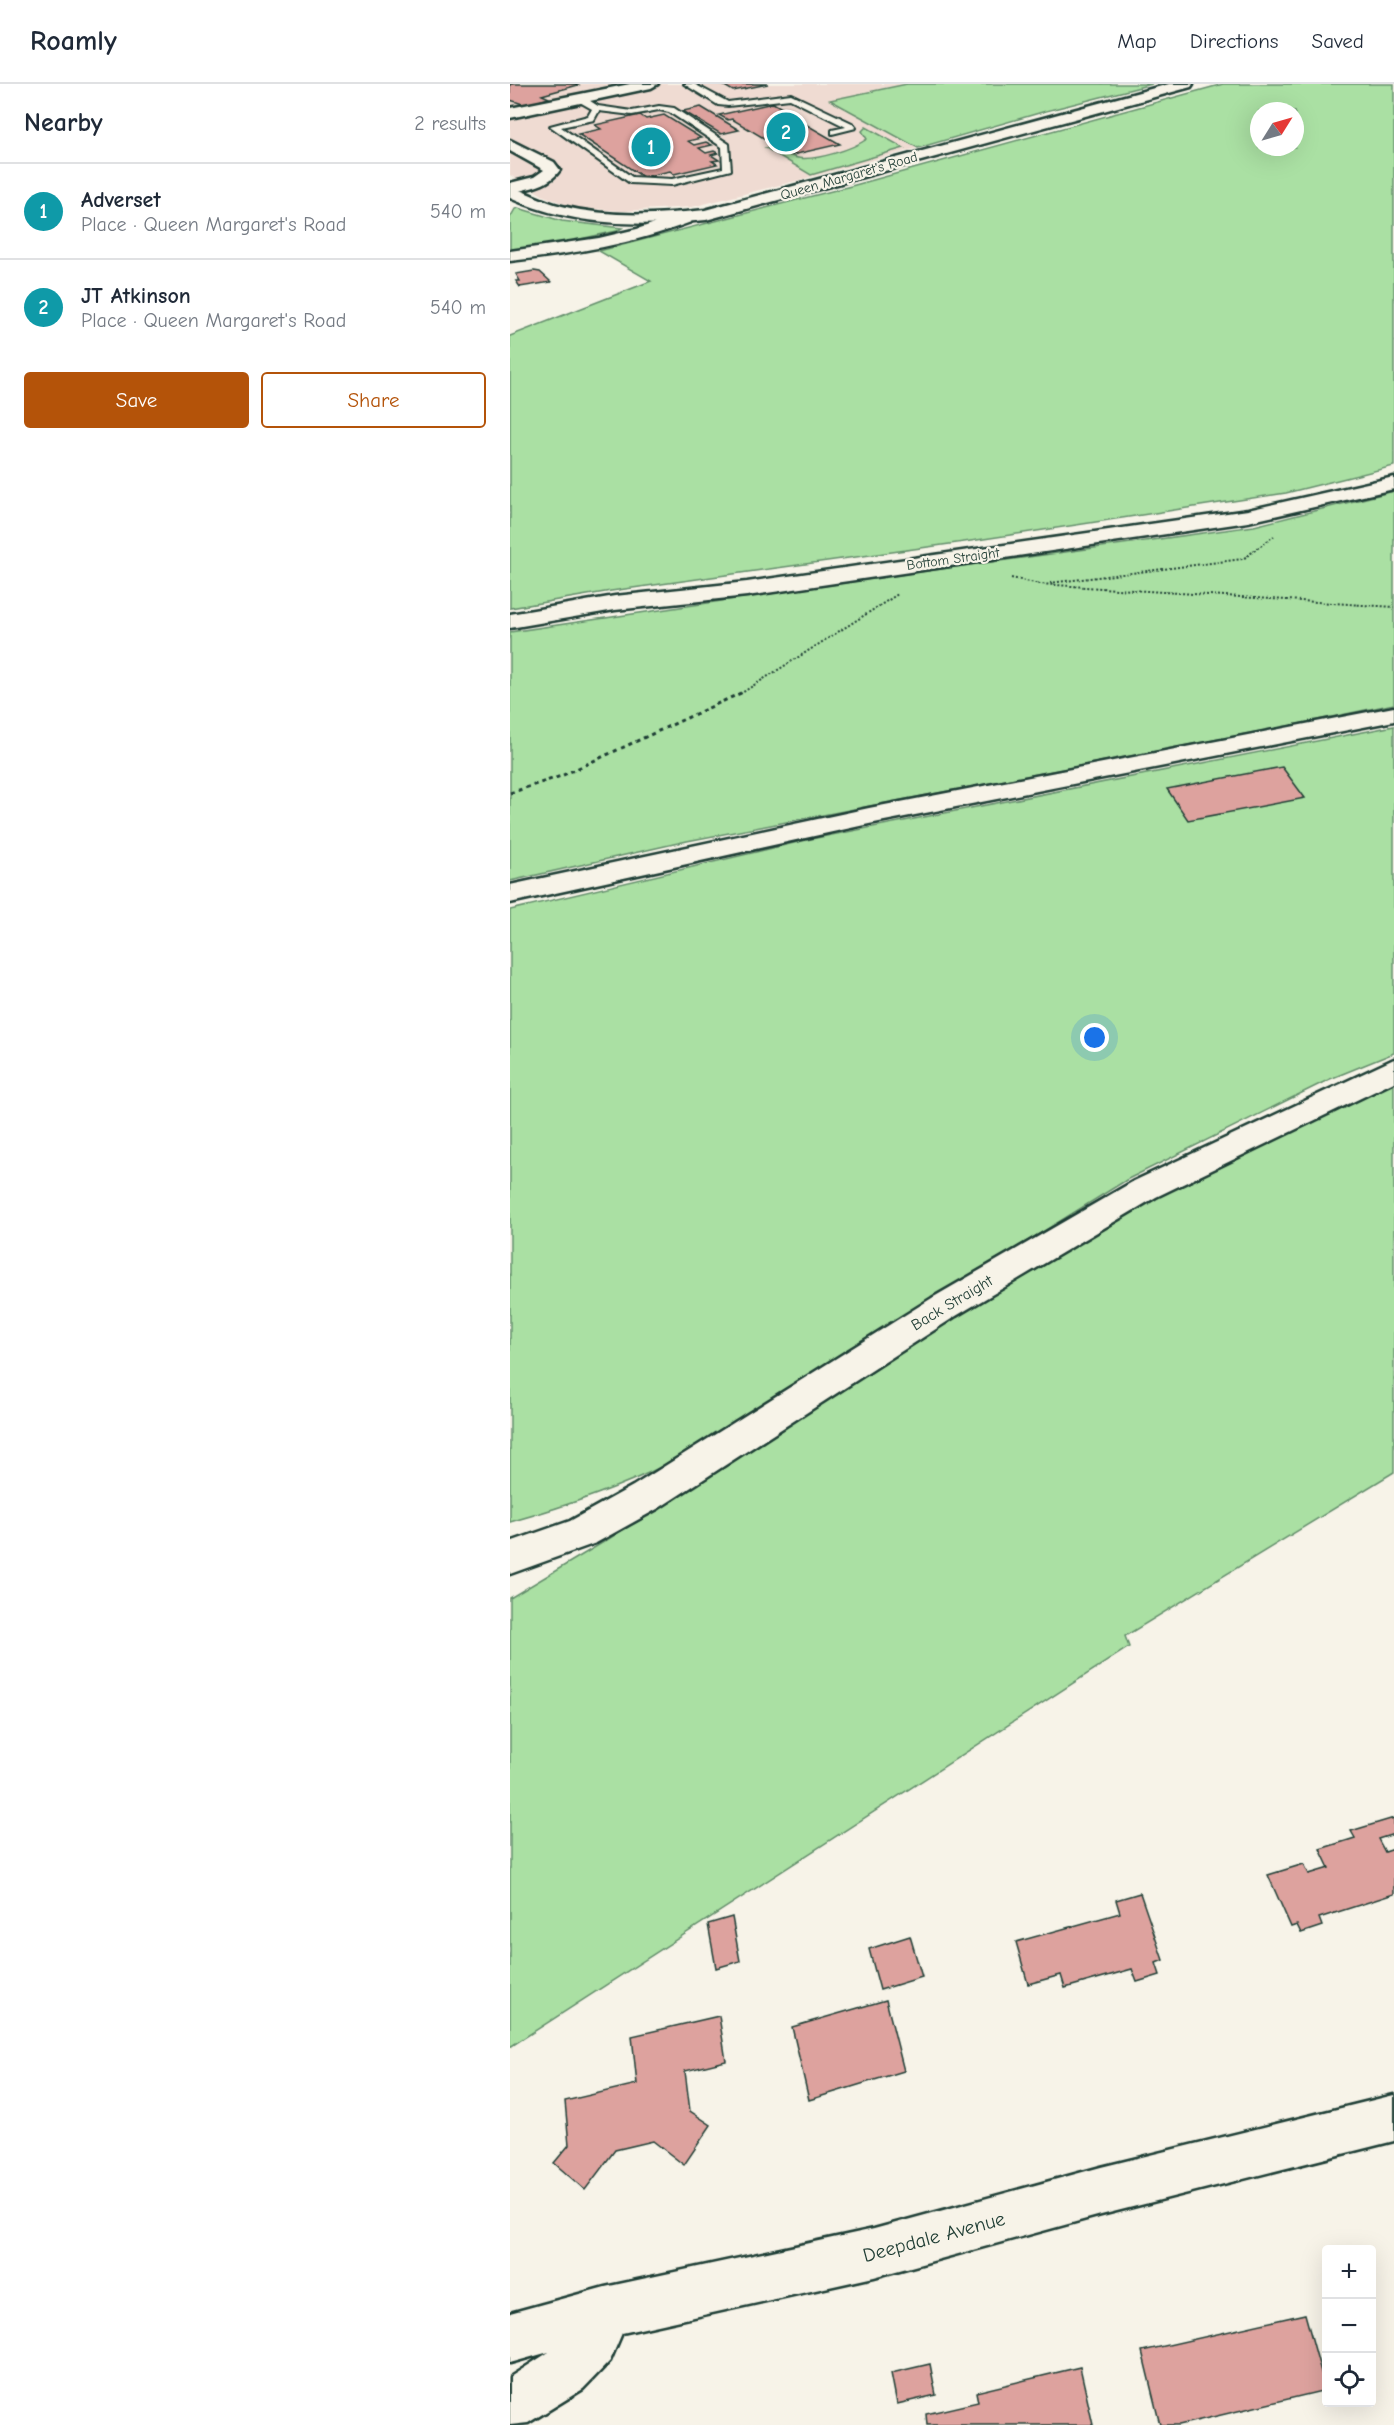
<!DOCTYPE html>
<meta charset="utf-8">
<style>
:root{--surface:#fff;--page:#f2f2f3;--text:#1f2937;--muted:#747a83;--line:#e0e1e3;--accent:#b45309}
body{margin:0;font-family:"Comic Neue",sans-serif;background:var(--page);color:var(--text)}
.controls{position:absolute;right:18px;bottom:18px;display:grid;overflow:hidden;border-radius:6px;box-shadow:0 6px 24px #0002}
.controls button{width:54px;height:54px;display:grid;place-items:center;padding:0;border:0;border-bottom:2px solid var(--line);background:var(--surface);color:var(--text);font:30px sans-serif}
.compass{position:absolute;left:740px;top:18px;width:54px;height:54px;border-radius:50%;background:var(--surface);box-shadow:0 6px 24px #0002;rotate:53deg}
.you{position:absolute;left:585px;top:954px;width:21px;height:21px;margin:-15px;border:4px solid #fff;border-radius:50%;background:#1a73e8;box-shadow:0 0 0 9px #1a73e833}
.badge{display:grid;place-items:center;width:39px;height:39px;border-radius:50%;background:var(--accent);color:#fff;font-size:20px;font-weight:700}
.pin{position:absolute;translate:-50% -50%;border:3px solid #fff;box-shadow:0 2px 6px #0006}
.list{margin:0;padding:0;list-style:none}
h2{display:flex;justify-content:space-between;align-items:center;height:78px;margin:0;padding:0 24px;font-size:26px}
h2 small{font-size:20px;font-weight:400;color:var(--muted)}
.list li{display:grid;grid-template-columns:39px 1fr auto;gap:18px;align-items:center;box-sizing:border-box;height:96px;padding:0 24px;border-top:2px solid var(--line)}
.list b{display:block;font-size:22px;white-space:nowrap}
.list p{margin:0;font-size:20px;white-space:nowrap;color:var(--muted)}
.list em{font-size:20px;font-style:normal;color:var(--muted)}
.actions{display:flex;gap:12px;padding:18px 24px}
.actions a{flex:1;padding:14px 0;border:2px solid var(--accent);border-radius:6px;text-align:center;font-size:21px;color:var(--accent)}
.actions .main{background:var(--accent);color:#fff}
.icon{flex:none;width:33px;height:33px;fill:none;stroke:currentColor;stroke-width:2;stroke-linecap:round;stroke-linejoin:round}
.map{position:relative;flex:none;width:884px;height:2341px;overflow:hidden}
header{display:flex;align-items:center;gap:36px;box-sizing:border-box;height:84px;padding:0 30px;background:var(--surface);border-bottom:2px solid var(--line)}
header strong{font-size:28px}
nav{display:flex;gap:33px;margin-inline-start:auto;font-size:21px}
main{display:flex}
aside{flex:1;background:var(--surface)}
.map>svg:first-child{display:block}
.built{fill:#efdbd2}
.green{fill:#aae0a3;stroke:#648e6c;stroke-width:1.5;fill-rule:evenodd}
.building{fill:#dda29e;stroke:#1f3d34;stroke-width:1.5}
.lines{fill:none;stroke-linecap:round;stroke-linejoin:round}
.lane-casing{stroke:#1f3d34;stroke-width:4}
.street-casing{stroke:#1f3d34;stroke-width:5}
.secondary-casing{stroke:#1f3d34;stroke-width:5}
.path-far1{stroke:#1f3d34;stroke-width:2;stroke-dasharray:2 2;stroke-linecap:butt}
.path{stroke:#1f3d34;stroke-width:3;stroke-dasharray:4 4;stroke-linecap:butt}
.lane{fill:#f7f3e8;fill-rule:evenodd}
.street{fill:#f7f3e8;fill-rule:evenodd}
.secondary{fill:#f7f3e8;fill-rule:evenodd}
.labels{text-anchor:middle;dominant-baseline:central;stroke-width:4.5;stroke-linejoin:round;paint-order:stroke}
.far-street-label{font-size:14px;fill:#1f3d34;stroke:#f7f3e8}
.street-label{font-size:16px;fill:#1f3d34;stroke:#f7f3e8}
.near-street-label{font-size:20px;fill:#1f3d34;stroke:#f7f3e8}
</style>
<header>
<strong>Roamly</strong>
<nav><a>Map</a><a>Directions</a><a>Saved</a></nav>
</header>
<main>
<aside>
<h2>Nearby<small>2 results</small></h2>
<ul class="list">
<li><span class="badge" style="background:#0f9aa8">1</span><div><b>Adverset</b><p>Place · Queen Margaret's Road</p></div><em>540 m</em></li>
<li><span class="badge" style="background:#0f9aa8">2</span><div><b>JT Atkinson</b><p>Place · Queen Margaret's Road</p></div><em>540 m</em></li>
</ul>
<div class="actions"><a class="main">Save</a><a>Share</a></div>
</aside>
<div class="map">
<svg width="884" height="2341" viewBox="0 0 884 2341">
<rect width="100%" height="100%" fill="#f7f3e8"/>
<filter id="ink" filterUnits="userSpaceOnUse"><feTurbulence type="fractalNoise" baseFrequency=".0167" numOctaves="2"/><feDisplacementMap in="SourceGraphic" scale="12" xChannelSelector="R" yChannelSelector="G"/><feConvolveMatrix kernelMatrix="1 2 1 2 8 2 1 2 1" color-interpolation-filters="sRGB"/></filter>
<g filter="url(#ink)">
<path class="built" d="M0,0H397L321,16L408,64L290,96L182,123L115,127L65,124L34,112L0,91Z"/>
<g class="green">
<path d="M397,0H642L536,27L408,64L320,16Z"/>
<path d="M713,0H884V382L776,409L454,458L101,507L0,524V252L141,197L89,167L345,101ZM749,27H785V63H749Z"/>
<path d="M356,43L394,64L301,91L256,64C268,64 277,72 288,74C306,77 343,65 357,55L352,47Z"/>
<path d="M8,124L52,137L112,144L107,147L42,161L0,166V134L5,125Z"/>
<path d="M884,407V620L788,640L177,757L0,797V548L409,488L744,442Z"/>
<path d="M884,642V969L820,995L618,1095L155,1381C105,1406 53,1423 0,1438V826L301,755Z"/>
<path d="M884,998V1388L615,1552L619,1563L0,1963V1514L97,1456L440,1233L640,1114Z"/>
</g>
<g class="building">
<path d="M0,0H64L68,1L32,11L39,14L16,21L0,16Z"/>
<path d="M211,0H258L223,7Z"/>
<path d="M263,19L272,24L269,25L330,60L282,71L222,35L218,36L209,31Z"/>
<path d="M191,23L229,46L211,50L173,27Z"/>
<path d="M130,31L136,35L154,31L191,54L178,57L184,61L196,58L202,61L189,64L196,69L204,67L208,69L201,71L209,76L202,77L207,80L164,90L160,87L133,93L68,50L91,45L85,41Z"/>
<path d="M24,187L30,188L41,198L10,203L6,197H10L6,190Z"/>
<path d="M772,683L795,714L678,736L657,705Z"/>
<path d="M884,1734V1750L868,1755L875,1768L884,1765V1810L809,1834L812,1842L791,1849L787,1841L781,1843L758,1791L794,1780L799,1790L819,1784L810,1765L845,1754L841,1747Z"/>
<path d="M630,1809L653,1876L646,1879L650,1891L627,1898L622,1885L555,1904L551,1891L518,1900L506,1858L610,1829L606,1816Z"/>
<path d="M222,1833L230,1877L206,1884L198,1840Z"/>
<path d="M400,1852L412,1893L370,1906L359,1865Z"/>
<path d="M376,1916L394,1987L299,2016L282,1943Z"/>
<path d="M209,1932L216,1977L175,1987L180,2027L201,2041L174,2081L143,2057L105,2066L75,2106L44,2079L59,2061L55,2017L127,2000L122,1952Z"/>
<path d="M795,2230L816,2306L669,2341H650L632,2267Z"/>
<path d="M420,2280L426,2311L387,2320L381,2289Z"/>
<path d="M570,2283L583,2341H417L416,2330L468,2318L466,2308Z"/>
</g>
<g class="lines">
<defs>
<g id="lane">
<path d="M174,0H184L218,18L281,10L342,39L346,44L322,50V46L336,43L280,15L218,22L208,21Z"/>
<path d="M68,13H74L88,22L122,27L149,22L164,24L219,60L221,86L162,101L120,99L40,42L78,32L82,25L68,17ZM149,26L159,28L212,63L213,84L162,95L122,93L51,43L84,36L89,27L122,31Z"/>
</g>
<g id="street">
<path d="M120,0H148L141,4L0,34V24Z"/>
<path d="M0,56L44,78L50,86C38,103 19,104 0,109V99L24,93L34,86L0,67Z"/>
<path d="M175,129L181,130L183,134L181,138C123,160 62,170 0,177V167L89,154L127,145Z"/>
<path d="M884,393V405L738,438L237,512L105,526L0,544V530L105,512L237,498L738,426Z"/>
<path d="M884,623V637L359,740L0,819V801L359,724Z"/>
<path d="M884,975V998L646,1113L446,1232L149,1424L86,1459L0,1490V1458L60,1437L123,1402L422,1214L624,1097Z"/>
<path d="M884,2011V2057L591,2131L364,2193L112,2249L100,2277L73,2305L18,2339L0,2341V2293L39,2268L0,2279V2229L95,2203L364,2145L591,2083Z"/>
</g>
<path id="secondary" d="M659,0H683L681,3L196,136C129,143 63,142 0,114V103C18,108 34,118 52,122C99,134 148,131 195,126Z"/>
</defs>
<use href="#lane" class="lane-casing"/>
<use href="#street" class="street-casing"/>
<use href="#secondary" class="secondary-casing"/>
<g class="path-far1">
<path d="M501,494L530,500L884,523"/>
<path d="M540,499L733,475L764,452"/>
<path d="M230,610L388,510"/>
</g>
<path class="path" d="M0,709L51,692L233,608"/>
<use href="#lane" class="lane"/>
<use href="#street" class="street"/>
<use href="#secondary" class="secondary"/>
</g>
</g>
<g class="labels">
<g class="far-street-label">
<text transform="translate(339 92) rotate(-16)">Queen Margaret's Road</text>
<text transform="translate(443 475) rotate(-8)">Bottom Straight</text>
</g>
<g class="street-label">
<text transform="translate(442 1219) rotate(-31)">Back Straight</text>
</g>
<g class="near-street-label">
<text transform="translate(424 2153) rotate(-15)">Deepdale Avenue</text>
</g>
</g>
</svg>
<div class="controls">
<button>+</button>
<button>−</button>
<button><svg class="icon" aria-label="locate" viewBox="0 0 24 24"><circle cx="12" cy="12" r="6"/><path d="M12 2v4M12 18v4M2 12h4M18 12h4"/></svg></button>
</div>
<svg class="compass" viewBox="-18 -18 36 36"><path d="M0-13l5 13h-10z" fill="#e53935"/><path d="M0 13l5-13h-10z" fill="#747a83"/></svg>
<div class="you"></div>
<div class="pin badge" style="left:141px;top:63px;background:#0f9aa8">1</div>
<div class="pin badge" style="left:276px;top:48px;background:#0f9aa8">2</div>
</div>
</main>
